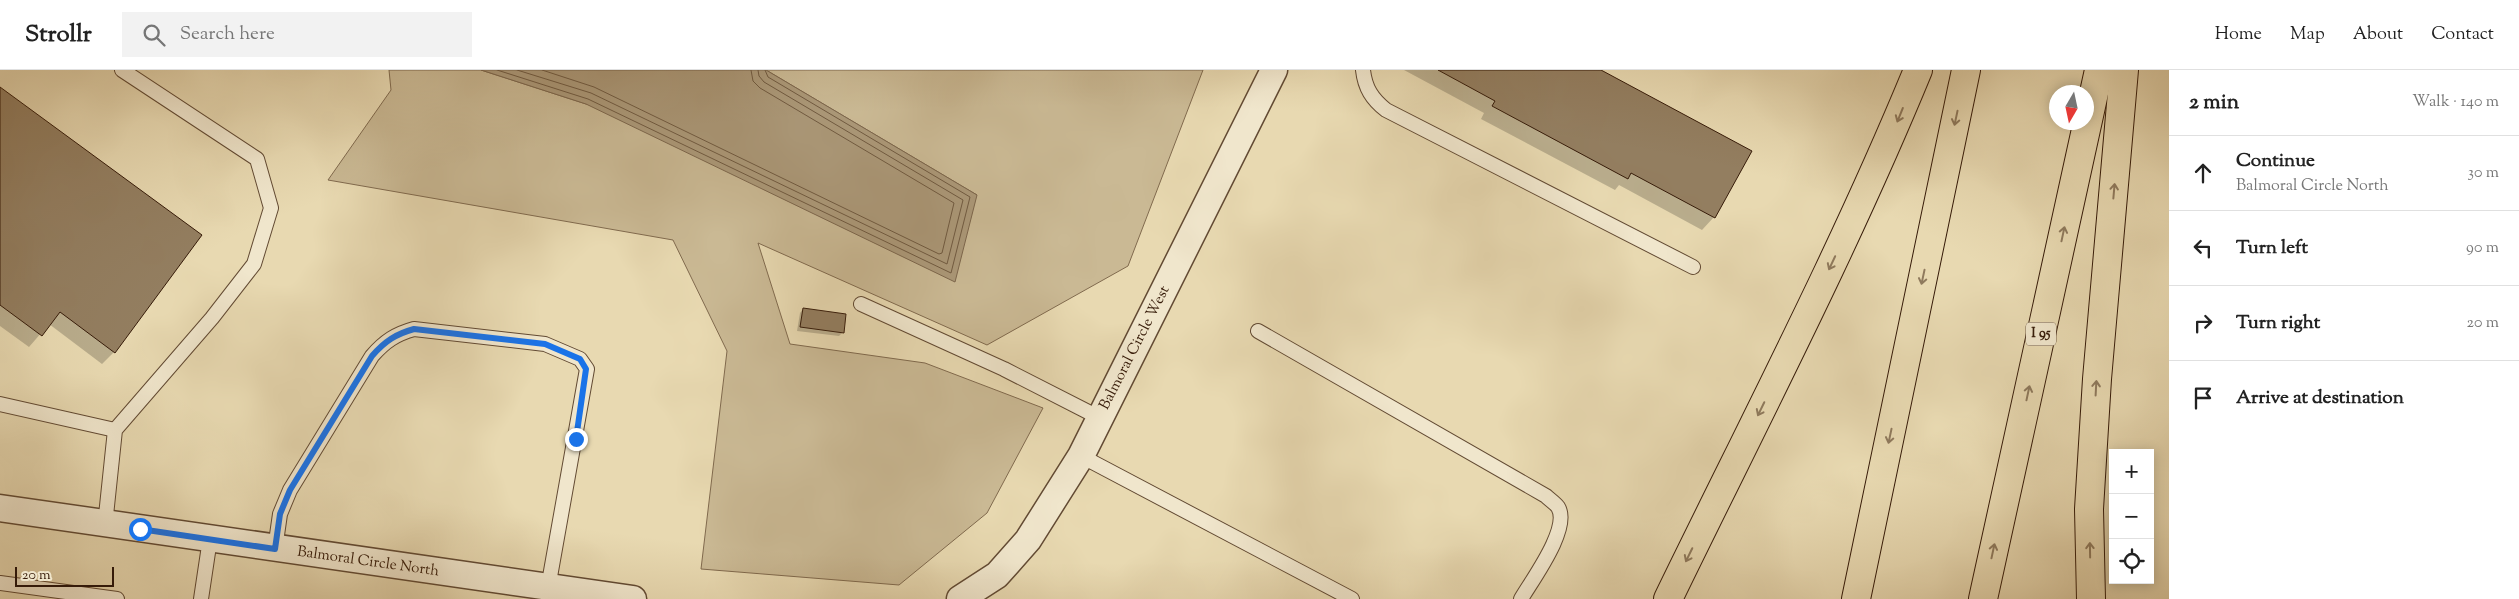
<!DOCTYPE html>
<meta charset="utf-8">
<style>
:root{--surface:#fff;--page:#f2f2f2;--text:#222;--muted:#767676;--line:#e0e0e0}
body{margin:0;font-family:"Sorts Mill Goudy",serif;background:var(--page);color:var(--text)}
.controls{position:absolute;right:15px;bottom:15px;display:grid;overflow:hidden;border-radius:0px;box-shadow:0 2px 12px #0003}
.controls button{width:45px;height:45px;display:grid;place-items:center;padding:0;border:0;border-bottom:1px solid var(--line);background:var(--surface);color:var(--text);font:25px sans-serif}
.compass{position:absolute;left:2049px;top:15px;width:45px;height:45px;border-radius:50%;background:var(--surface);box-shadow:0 2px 12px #0003;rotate:189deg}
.scale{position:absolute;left:15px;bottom:12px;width:99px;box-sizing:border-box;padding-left:5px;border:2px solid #361b09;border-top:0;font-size:14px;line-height:18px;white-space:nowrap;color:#361b09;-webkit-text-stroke:4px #f0e6cc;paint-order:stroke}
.stop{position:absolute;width:15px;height:15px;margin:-11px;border:4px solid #1a73e8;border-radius:50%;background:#fff}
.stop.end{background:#1a73e8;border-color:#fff;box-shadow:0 1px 5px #0008}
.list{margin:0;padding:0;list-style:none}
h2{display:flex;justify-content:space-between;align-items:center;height:65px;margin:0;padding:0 20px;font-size:21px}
h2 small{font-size:16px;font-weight:400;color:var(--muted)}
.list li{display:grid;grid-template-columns:32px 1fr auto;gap:15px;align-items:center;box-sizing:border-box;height:75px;padding:0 20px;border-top:1px solid var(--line)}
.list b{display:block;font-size:19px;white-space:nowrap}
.list p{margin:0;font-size:16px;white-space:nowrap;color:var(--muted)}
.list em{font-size:16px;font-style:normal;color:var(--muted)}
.icon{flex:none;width:28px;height:28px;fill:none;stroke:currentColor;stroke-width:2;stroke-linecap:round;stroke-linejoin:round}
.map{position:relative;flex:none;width:2169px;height:529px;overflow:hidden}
header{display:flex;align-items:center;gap:30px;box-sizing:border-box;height:70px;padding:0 25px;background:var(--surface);border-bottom:1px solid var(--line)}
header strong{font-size:24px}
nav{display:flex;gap:28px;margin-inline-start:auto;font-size:18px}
.search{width:350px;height:45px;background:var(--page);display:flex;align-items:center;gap:12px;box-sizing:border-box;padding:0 18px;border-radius:0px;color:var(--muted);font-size:19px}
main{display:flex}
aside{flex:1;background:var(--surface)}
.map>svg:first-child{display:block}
.green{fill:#cab994;stroke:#806a4e}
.water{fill:#ab9878;stroke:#7c664c}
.shadow{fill:#0003}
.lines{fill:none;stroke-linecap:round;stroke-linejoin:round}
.shore{stroke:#705a40;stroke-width:1}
.building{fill:#937e60;stroke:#361b09}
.service-casing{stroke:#624a33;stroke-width:16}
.minor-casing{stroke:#624a33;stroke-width:29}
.motorway-casing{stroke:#361b09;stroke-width:30}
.service{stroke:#f0e6cc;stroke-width:14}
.minor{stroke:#f0e6cc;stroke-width:26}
.motorway{stroke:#e8d9b1;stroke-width:28}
.oneway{stroke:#8f7a5d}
.route{stroke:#1a73e8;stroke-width:6}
.labels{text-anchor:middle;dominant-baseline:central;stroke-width:4;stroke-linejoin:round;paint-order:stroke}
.shield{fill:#f0e6cc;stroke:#6e5844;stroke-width:1}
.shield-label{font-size:14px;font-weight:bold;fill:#361b09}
.street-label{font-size:15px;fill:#361b09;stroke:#f0e6cc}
</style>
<header>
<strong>Strollr</strong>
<div class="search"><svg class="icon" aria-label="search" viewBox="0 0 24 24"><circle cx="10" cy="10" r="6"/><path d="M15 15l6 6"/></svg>Search here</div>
<nav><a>Home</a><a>Map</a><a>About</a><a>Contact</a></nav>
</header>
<main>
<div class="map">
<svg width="2169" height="529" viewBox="0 0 2169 529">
<rect width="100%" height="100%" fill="#e8d9b1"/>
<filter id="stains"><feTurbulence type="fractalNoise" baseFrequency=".004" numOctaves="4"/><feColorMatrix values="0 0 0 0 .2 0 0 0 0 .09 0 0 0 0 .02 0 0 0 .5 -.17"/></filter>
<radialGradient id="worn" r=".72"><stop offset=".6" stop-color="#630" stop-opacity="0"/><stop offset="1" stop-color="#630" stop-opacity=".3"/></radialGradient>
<path class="green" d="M389,0H481L586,34L977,125L766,0H1203L1128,196L987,275L758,173L790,274L925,293L1043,338L987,443L899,515L701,499L727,281L673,170L328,110L391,20Z"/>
<path class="water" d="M481,0H766L977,125L955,212L586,34Z"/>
<g class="shadow">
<path d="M1404,0H1598L1714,147L1702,160L1619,115L1615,120L1481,49L1484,43Z"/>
<path d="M0,18L114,282L102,294L49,254L29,277L0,256Z"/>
<path d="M803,239L843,262L839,266L797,261L800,243Z"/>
</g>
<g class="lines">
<g class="shore">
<path d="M497,0L588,29L951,203L970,127L768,7L765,0"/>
<path d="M517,0L591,23L947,194L963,130L764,12L759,6L758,0"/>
<path d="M542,0L594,17L939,184L942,183L954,133L760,18L753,11L751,0"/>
</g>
</g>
<g class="building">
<path d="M1438,0H1601L1752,81L1715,148L1631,103L1628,109L1492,36L1495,31Z"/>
<path d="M0,17L202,165L115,283L60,242L42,266L0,235Z"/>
<path d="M803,238L846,244L844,263L800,257Z"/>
</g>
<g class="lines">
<defs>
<g id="service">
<path d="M1363,0C1365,18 1372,29 1386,40L1693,197"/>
<path d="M861,234L1004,299L1100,348"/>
<path d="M1258,261L1546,426C1549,429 1555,433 1558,437C1571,458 1532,510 1521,529"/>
<path d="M0,334L115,360"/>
<path d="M1081,386L1352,529"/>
<path d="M105,455L115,360L212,248L254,194L271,138L257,89L122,0"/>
<path d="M275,479L280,444L290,420L372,286C385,271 396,264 414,259L545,274L580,289L587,299L548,518"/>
<path d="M0,513L117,529"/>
<path d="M201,529L210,469"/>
</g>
<g id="minor">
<path d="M0,438L633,529"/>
<path d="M960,529L997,505L1028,470L1081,386L1274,0"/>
</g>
<g id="motorway">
<path d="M1668,529C1753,354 1844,180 1918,0"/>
<path d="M1856,529L1966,0"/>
<path d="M1983,529L2099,0"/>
<path d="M2091,529L2089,439L2097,309L2124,0"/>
</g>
</defs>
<use href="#service" class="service-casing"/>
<use href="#minor" class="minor-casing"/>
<use href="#motorway" class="motorway-casing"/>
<use href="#service" class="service"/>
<use href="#minor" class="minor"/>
<use href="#motorway" class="motorway"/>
</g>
<defs><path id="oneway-shaft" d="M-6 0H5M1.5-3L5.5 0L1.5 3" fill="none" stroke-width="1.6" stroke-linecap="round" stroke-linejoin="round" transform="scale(1.25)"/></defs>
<g class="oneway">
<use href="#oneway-shaft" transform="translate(1900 45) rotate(112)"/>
<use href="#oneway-shaft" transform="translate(1956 48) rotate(102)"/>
<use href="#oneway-shaft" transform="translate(2114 121) rotate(-85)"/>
<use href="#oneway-shaft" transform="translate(2063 164) rotate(-78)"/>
<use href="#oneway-shaft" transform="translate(1832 193) rotate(115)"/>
<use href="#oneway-shaft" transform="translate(1923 207) rotate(102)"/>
<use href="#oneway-shaft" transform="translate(2096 318) rotate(-87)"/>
<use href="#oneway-shaft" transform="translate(2028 323) rotate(-78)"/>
<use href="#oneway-shaft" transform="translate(1761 339) rotate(116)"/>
<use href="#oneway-shaft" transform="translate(1890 366) rotate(102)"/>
<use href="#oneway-shaft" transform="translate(2090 480) rotate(-91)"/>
<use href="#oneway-shaft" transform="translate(1993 481) rotate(-78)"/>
<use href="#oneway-shaft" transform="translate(1689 485) rotate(116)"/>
</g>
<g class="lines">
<path class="route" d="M140,459L275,479L280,444L290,420L372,286C385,271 396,264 414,259L545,274L580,289L586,299L576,369"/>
</g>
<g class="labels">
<rect class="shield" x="2026" y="252.5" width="30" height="23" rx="4"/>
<g class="shield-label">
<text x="2041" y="264">I 95</text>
</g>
<g class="street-label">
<text transform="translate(1135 278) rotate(-63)">Balmoral Circle West</text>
<text transform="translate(368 492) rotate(8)">Balmoral Circle North</text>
</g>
</g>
<rect width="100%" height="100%" filter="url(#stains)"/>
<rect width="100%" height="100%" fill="url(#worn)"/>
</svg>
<div class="controls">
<button>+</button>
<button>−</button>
<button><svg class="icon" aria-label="locate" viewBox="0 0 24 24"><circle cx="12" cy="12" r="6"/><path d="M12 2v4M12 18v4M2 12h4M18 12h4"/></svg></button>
</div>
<svg class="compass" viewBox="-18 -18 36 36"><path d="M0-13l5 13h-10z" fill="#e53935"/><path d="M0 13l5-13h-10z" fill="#767676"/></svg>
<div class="scale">20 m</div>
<div class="stop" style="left:140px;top:459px"></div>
<div class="stop end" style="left:576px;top:369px"></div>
</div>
<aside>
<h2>2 min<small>Walk · 140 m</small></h2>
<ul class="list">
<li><svg class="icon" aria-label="ahead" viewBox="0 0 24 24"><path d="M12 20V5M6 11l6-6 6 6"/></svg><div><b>Continue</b><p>Balmoral Circle North</p></div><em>30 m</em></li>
<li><svg class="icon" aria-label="left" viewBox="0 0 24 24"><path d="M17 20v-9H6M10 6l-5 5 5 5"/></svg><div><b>Turn left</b></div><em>90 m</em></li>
<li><svg class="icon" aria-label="right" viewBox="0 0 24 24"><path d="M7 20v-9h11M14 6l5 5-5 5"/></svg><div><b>Turn right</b></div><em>20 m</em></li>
<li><svg class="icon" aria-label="arrive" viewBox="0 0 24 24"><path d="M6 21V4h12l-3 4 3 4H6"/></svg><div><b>Arrive at destination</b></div></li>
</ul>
</aside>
</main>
